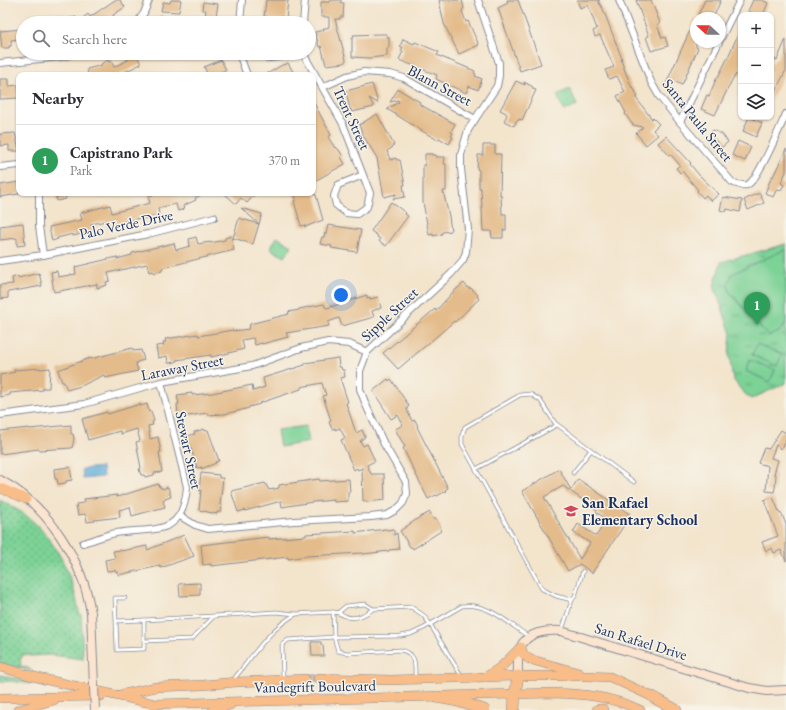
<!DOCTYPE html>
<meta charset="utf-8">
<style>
:root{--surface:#fff;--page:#f2f2f3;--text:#2b2b33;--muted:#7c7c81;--line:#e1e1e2;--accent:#d93025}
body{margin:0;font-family:"EB Garamond",serif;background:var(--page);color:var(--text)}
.controls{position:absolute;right:12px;top:12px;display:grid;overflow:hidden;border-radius:8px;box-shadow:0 1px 3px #0004}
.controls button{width:36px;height:36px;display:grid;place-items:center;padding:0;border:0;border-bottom:1px solid var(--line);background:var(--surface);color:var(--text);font:20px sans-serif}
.compass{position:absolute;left:690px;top:12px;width:36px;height:36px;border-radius:50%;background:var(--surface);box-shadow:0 1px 3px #0004;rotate:292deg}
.you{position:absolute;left:341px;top:295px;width:14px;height:14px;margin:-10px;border:3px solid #fff;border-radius:50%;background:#1a73e8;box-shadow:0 0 0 6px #1a73e833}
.badge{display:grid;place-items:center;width:26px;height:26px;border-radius:50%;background:var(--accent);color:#fff;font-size:13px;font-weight:700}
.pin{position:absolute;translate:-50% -33px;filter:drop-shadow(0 1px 2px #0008)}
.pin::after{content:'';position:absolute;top:21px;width:14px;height:12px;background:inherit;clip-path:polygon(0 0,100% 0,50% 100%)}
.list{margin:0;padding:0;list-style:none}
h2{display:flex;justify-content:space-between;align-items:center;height:52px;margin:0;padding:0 16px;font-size:17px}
h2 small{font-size:13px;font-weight:400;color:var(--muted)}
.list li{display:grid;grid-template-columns:26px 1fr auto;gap:12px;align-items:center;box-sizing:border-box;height:72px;padding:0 16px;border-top:1px solid var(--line)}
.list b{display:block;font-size:15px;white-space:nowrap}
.list p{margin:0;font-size:13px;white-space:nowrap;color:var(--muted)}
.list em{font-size:13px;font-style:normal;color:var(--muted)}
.icon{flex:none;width:22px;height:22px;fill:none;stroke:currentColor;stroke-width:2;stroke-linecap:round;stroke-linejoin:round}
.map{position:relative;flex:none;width:786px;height:710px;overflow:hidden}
.search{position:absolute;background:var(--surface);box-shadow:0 1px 3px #0004;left:16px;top:16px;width:300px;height:44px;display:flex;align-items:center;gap:10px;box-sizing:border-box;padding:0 14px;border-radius:22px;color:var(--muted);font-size:15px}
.panel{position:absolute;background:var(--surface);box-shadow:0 1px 3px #0004;left:16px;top:72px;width:300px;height:124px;border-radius:8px}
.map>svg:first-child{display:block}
.grass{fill:url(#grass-dots);stroke:#4c807a}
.park{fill:url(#park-tufts);stroke:#4c807a}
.pitch{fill:#7dd296;stroke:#4c807a}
.water{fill:#5facd8;stroke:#3d6e9b}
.building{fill:#e4bc8b;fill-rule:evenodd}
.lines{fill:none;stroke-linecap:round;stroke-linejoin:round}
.primary-tunnel{stroke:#c8c0b6;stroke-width:9;stroke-dasharray:9 4.5;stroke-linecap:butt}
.lane-casing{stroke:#878a95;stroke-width:4.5}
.street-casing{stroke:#878a95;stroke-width:8}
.secondary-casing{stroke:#878a95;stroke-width:10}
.primary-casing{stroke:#878a95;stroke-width:10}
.highway-casing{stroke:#878a95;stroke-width:12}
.lane{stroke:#fff;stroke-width:3}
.street{stroke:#fff;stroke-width:6}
.secondary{stroke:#fce5d0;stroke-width:8}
.primary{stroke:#f8bd89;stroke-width:9}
.highway{stroke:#f8bd89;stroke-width:11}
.secondary-bridge-casing{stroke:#878a95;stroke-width:10;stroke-linecap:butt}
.secondary-bridge{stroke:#fce5d0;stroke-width:8}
.labels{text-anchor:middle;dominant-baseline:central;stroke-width:3;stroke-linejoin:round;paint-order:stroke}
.street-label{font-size:15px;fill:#1b2f5e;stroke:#f7f3e8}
.poi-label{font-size:15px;font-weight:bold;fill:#1b2f5e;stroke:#f7f3e8;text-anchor:start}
</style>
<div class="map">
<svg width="786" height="710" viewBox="0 0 786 710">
<defs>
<pattern id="grass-dots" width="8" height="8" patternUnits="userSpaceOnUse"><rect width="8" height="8" fill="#7dd296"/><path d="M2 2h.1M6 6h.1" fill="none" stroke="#66ab7e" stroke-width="1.8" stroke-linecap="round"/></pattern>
<pattern id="park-tufts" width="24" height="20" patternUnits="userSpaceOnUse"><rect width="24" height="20" fill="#7dd296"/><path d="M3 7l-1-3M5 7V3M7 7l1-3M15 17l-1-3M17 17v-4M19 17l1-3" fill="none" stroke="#66ab7e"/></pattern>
</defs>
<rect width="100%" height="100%" fill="#f7f3e8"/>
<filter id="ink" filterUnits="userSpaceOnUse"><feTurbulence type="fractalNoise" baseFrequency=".025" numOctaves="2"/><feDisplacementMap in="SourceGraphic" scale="8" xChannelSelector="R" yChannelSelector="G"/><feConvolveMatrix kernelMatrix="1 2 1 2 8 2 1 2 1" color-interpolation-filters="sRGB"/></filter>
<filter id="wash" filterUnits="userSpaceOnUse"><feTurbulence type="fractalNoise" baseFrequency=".012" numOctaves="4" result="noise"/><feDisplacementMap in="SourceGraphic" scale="16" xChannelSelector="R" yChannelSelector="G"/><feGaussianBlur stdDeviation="0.9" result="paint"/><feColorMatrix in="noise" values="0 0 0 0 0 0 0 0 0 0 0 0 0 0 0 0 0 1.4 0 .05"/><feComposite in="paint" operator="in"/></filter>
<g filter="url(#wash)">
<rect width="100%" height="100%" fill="#f3e4cc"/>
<g class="grass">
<path d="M0,500C8,505 17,509 24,514C56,538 72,574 79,612L81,614L83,659L51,655L30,656L24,654L20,660L21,663L19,666C24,666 27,667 32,671L0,663Z"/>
<path d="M0,675L30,682V684L11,681L0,682Z"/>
</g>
<path class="park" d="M786,244V383L751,399L742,391L733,379L729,355L731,333L714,286L721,262Z"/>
<g class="pitch">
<path d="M570,89L577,105L564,111L557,95Z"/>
<path d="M277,237L292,246L285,257L270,249Z"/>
<path d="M786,249V323L779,332L768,336L729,291L728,283L732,274Z"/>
<path d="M757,344L782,354L777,366L752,355Z"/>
<path d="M750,360L775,370L770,382L746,371Z"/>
<path d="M306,426L309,442L280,447L277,430Z"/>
</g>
<path class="water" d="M102,467L103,477L83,479L82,469Z"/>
<g id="blocks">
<g class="building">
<path d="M115,0H120L125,7L113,15L115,19L110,23H60V20L76,17L78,22L88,14L90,17Z"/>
<path d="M171,0H181L179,12L161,11L163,2L170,3Z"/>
<path d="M266,0H288L286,19H267V17H264Z"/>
<path d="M330,0H341V3H344L343,17H340V19H335L346,60L344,63L326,65L321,46L319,47L315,32L324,30L323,29L329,27V17H321V2H330Z"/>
<path d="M439,0H462L464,8L462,11L466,22L468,21L479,45L459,54L444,24Z"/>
<path d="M507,0H518L541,64L520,71L498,8L508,3Z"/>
<path d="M577,0H600L598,1L603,9L622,59L621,60L625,71L632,88L633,87L638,97L636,98L652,119L653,118L659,124L653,130L658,135L646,145L636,133L643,127L633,125L625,114L626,113L617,96L625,92L617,76L609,79L605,70L614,67L600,35L595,37L593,31L597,29L588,5L580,8Z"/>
<path d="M636,0H651L660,23L657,25L662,38L665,37L668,46L651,51L646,37L649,36Z"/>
<path d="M705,0H721L713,18H704L698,15Z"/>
<path d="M753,0H762L768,3L763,15H758L748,11Z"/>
<path d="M203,2L218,4L215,23L204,22L206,10H202Z"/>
<path d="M160,15L170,23H155Z"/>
<path d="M696,17V47L698,48L692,62L682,85L674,81L664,88Z"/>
<path d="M741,28V77L736,74L734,78H733L715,115L701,109L707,95L709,96L717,77H718L727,59Z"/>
<path d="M23,29V39L11,40V46H9V48H2L0,31Z"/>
<path d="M380,34H387V37H389V47L387,48V56L369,58L352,57V38H354L353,35Z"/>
<path d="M403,39L414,44L415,42L439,52L437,55L439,56L475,71L474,73L476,74L475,76L482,79L478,90L469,86L466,93L436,79L437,75L399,60L403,51H401L403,47H400Z"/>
<path d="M786,39V70L771,100V62L773,63L775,59L777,60Z"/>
<path d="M129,53H136L141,64L118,75H88L87,69L102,65L101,64L108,60L109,62L111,61L114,67L128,60L126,54Z"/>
<path d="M261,53H284V60L265,62V60H262Z"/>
<path d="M221,60L226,70L214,75H208L204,67Z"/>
<path d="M288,63L295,75H265L284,64V65Z"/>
<path d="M0,79H9V86L19,85V98L0,99Z"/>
<path d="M516,81L525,85L524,82L533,87V89L536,90L522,120L519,119L518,121L517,120L514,126L504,121L507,115L506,113L500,110Z"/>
<path d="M372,84L378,103L369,98L374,107L352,112L351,109L350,110L346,91Z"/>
<path d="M398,89L420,102L419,104L455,124L451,132L453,133L451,136L453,137L449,144L439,138L438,140L427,134L387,109L399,102L398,100L390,102Z"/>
<path d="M313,101L331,135L328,137L335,148L336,147L339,150L342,155L341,157L345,164L313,182Z"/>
<path d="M377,114L394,145L392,146L393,147L387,151L390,160L396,158L397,160H400L405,185H403L405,197L393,199L396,194L384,197L377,158L361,132H362L359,125Z"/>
<path d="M749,117L762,123L756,137L743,131Z"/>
<path d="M713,130L722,134L728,142L721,148L710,133Z"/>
<path d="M15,133L19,151H9V145L0,146V134Z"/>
<path d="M666,136L691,163L690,164L699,175L719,194L711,201L706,195L703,198L697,191L698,190L682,171L680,173L676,168L680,165L670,154L669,155L658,143Z"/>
<path d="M738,141L751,147L745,161L732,155Z"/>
<path d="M483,145H495V154H501L500,195H501L502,214H506V230H503V238H492L491,231H483L481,188H479V170L477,169L478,155H483Z"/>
<path d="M786,149V172L781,183L784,185L781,190L777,189L773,197L765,193L772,176L773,177Z"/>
<path d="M425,154H432V155H436V157H445L444,164H446V191H443L449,216L451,231L442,232V234L433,236V234L429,235L423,202V165H425Z"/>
<path d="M19,182V194L0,197V185Z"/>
<path d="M55,193H65L66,199L57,201Z"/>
<path d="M159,193H205L195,198L196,200L183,206L184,209L178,211L176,204L158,208L159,215L142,219L141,218L126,221L127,223L108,228L106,221L91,224L93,231L73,236V234L57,238L58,239L52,241L49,227L82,220L80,213L110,205L112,213L150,203L148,196Z"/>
<path d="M224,193H256L247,203L241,198L236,204Z"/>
<path d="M294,193H314L315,195H316L323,220L305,227L304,225L301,226L294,201L296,200Z"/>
<path d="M756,194H760L764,203L748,210L744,200Z"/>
<path d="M723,197L742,200L740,212L727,209L726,212L720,210Z"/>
<path d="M391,202L406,213L405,214L408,216L386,246L379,241L380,239L377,237L378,236L371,231Z"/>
<path d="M241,208L262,214L253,244L233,238L239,218L259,224Z"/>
<path d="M23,223L25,245L17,246V238L0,240V226Z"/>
<path d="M328,225L361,230L357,252L331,248L332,246L320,244L322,237H324L325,233L326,234Z"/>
<path d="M231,236L234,250L162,268V271L153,273V271L149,272L147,264L108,273L110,281L106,282L107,285L97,288V284L54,292L51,272L57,271L58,277L76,274L75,267L117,257V259L132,255V253L174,243L176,250L190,246L189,239L196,237L198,244L210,242V243L225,240V238Z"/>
<path d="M39,273L42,286L8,292V298L0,299V285L13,284L12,278L18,276V278Z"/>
<path d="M464,283L469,289L471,288L478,295L477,296L479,299L455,322L454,321L443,331L398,369L383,353L435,309L436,311L452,293Z"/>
<path d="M367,295V298L370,297V299L378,297L381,308L372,311L374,317L342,326L339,318L328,322L329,326L286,333L288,337L262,344V343L255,345L253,338L242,340L244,349L225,354L211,357V355L176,360V362L168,363L167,356L158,358L156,346L164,345L163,342H166L165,339L198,334V336L233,330V331L249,329L250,324L289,314L288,312L299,310V309L324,304L325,307L327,308Z"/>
<path d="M132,348L134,351L141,350L144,360L137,362L136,364L138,371L105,378L104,375L81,386L67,390L64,382H62L58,370L90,358L91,359Z"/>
<path d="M338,358L339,367H341L342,370H344L345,377L340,378L348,402L346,403L356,433L362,430L365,437L360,441L363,446L367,444L375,461L367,465L371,474H384L385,500L366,502V501H363L362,468L358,470L357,468L354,470L341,440L345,438L340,428L335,430V428L332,429L329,422L331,421L323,396L326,395L322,383L301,387V389L260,403V404L249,407V408L238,411L224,414L208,415V413L181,417L180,413L178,414L177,404H179L177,395L192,393V395L212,393L252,385L253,391L265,387L263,378L305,365V363Z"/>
<path d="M40,368V369L50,368L49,388H43V390L10,393V395L0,397V375L15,372L14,370Z"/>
<path d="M388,379L389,381L391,379L409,406L407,408V410L412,421L415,420L418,426L417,427L448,488L445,490L446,491L437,496L436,495L428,499L403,448L405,447L395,429L403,425L398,415L391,419L373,391Z"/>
<path d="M140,404V406L147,404L149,412L151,411L154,421L152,422L153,425L148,426L150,439L158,437L161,452H159L162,472L154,473V475L145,477L144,475H141L139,469L141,468L136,442L140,441L137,429L121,434L120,431L88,440L82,419L107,412L108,414Z"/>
<path d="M71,425V434H73L74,439L72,448L39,450V449L0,454V431L29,428V429Z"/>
<path d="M204,429L205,431L208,430L219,461L215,462L216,463L201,469L202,467L197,468L187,436L195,434L194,432Z"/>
<path d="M781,430L786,433V442L781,449L776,445L771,458L778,460L774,474H776L775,488L774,492L766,491L768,466L758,463L764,448L769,449Z"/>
<path d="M70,467L72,480L66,481V483L58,484L57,479H55L54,469Z"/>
<path d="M559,469L571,490L578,479L631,515L592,573L580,564L568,571L522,491ZM563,486L597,510L596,512L605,518L603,521L605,523L596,536L578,524L573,532L590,543L580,559L544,497Z"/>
<path d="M201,473L219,475V478H223L220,505H222L221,512H217V514L199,510L201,490H199Z"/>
<path d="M319,479L320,481L349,479L350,492H348V501L334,502V500L313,502L282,507L281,501L245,511V510L238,512L231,491L265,483L269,490L279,488V485Z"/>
<path d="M158,484L159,487H161L162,489L168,487L171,497L165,499V500L163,501L165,507L132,516L130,507L119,510L120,517L94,520L95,521L87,522L86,516L85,514L78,515L76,504L84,503L85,502L84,499L117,495V497Z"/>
<path d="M773,497L780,514H782L786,525V561L781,550L774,553L772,548L766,551L762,542L778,536L764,500Z"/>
<path d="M430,512L433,519H436L441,528H440L441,531L413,549L412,547H410L400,531L417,519Z"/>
<path d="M386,529L387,530L394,529V535L397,533L399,549L389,550V551L363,554V553L306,556L288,559V557L211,566V564L203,565L201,545L269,537V539L306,536V534L355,531V533Z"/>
<path d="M184,535L194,556L161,568L160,566L118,575V572H116L115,570L107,571L105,560L115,558L113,551L121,550V551L147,546V550Z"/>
<path d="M200,583V595L180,596L179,584Z"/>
<path d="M311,642H321V645H323L324,656H312Z"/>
</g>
</g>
</g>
<g filter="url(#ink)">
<use href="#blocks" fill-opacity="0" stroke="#878a95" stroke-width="1"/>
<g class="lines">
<path class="primary-tunnel" d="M305,679L318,678"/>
<defs>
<g id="lane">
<path d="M476,469L557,425"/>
<path d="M573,473L591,450"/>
<path d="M583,571L575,596L572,600L556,596L542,589L462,444V435L465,427L520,395L530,394L540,400L555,423L634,482"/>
<path d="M333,612L334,637L338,651L347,653L401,650C417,654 415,664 415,678"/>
<path d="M339,612L346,606L365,604L373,609L411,607L423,615L430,624L462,677"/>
<path d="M144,620L214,616"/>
<path d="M116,621L117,650L144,649V620L116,621L115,598H125"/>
<path d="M562,630L572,600"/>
<path d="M144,641L192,639L214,616L276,612L296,614L333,612C339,612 340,614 345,616C355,621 365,615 373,609"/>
<path d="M283,679L282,645L288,640L334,637L401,636L411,634L424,628L462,606C487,602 508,623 528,636"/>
<path d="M233,680C252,657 269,629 296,614"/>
</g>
<g id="street">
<path d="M619,0L651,82L659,96L680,122L732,182C736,184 742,186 747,185C758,181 780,127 786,114"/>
<path d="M137,23L144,13L149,0"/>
<path d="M240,23L242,0"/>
<path d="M303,23L305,0"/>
<path d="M720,40L740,0"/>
<path d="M240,53L241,59L247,75"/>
<path d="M303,53L343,124L370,193L367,207L357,214L346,213L336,205L334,196L338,185L363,175"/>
<path d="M0,63L61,57L77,53"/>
<path d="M323,87L347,76L364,72L390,74L404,78L475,119"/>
<path d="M680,122L719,42"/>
<path d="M0,167L19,165"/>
<path d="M39,193V226L43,255"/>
<path d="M0,261L43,255L148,234L214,217"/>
<path d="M0,415L84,404L161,382L252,366L301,348L328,342L349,344L367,352"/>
<path d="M180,516L195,525L208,529L294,521L371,517L387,515L396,510L403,503L407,494L406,482L384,444L366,405L360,389V371L367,352L451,274L463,260L466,252L468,229L461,169V155L468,130L497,86L499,76V63L478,0"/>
<path d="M83,543C94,540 105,535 116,533C154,527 183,538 187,487L161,382"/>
</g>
<g id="secondary">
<path d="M0,480C48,505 83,561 91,613"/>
<path d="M518,676C518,667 517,656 520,648C527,632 547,630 561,631L749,688L767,691L786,690"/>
</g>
<g id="primary">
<path d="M0,488L26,499"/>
<path d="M0,667L43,679L155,704L551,693C585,694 609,696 640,710"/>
<path d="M486,677L502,666L521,647L523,654L529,659L579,673"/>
<path d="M318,678L391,680L518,676H588L610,677L653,697L658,701"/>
<path d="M120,695L156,687L203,685L237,682L305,679"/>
<path d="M0,698L101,696"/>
<path d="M18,710L54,700"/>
<path d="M213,710L230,705"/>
</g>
<g id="highway">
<path d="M436,697L458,701L484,710"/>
<path d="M653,697L676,710"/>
<path d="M514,710L515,694L518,676"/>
<path d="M598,710H603"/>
</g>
</defs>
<use href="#lane" class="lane-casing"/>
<use href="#street" class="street-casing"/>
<use href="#secondary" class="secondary-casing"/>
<use href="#primary" class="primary-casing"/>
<use href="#highway" class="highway-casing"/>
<use href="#lane" class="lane"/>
<use href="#street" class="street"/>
<use href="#secondary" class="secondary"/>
<use href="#primary" class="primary"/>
<use href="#highway" class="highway"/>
<defs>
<path id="secondary-bridge" d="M91,613L95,710"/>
</defs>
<use href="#secondary-bridge" class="secondary-bridge-casing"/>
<use href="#secondary-bridge" class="secondary-bridge"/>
</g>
</g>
<defs>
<symbol id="school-bare" viewBox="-9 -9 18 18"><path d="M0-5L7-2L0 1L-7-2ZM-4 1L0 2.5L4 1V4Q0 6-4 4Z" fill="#d1495b" stroke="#f7f3e8" stroke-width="2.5" paint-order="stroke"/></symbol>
</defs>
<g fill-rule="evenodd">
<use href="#school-bare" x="561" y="501" width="20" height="20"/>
</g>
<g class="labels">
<g class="street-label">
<text transform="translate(440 85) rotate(28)">Blann Street</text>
<text transform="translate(352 118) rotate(65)">Trent Street</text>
<text transform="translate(698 120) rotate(51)">Santa Paula Street</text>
<text transform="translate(126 224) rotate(-12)">Palo Verde Drive</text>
<text transform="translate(389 314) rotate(-43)">Sipple Street</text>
<text transform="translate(182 367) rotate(-11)">Laraway Street</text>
<text transform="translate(189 450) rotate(78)">Stewart Street</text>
<text transform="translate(641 641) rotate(17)">San Rafael Drive</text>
<text transform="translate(315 686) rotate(-1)">Vandegrift Boulevard</text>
</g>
<g class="poi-label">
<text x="582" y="502">San Rafael<tspan x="582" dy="17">Elementary School</tspan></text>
</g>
</g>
</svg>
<div class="controls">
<button>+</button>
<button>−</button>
<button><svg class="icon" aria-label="layers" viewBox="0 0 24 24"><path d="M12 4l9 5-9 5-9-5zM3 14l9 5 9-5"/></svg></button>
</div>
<svg class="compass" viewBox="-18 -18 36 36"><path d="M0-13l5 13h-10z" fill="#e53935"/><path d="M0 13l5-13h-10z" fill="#7c7c81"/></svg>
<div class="you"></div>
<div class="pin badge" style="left:757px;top:325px;background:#2e9e5b">1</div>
<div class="search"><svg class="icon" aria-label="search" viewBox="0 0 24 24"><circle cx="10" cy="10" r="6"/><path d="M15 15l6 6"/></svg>Search here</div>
<section class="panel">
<h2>Nearby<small></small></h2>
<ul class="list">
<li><span class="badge" style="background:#2e9e5b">1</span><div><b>Capistrano Park</b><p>Park</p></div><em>370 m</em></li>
</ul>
</section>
</div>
